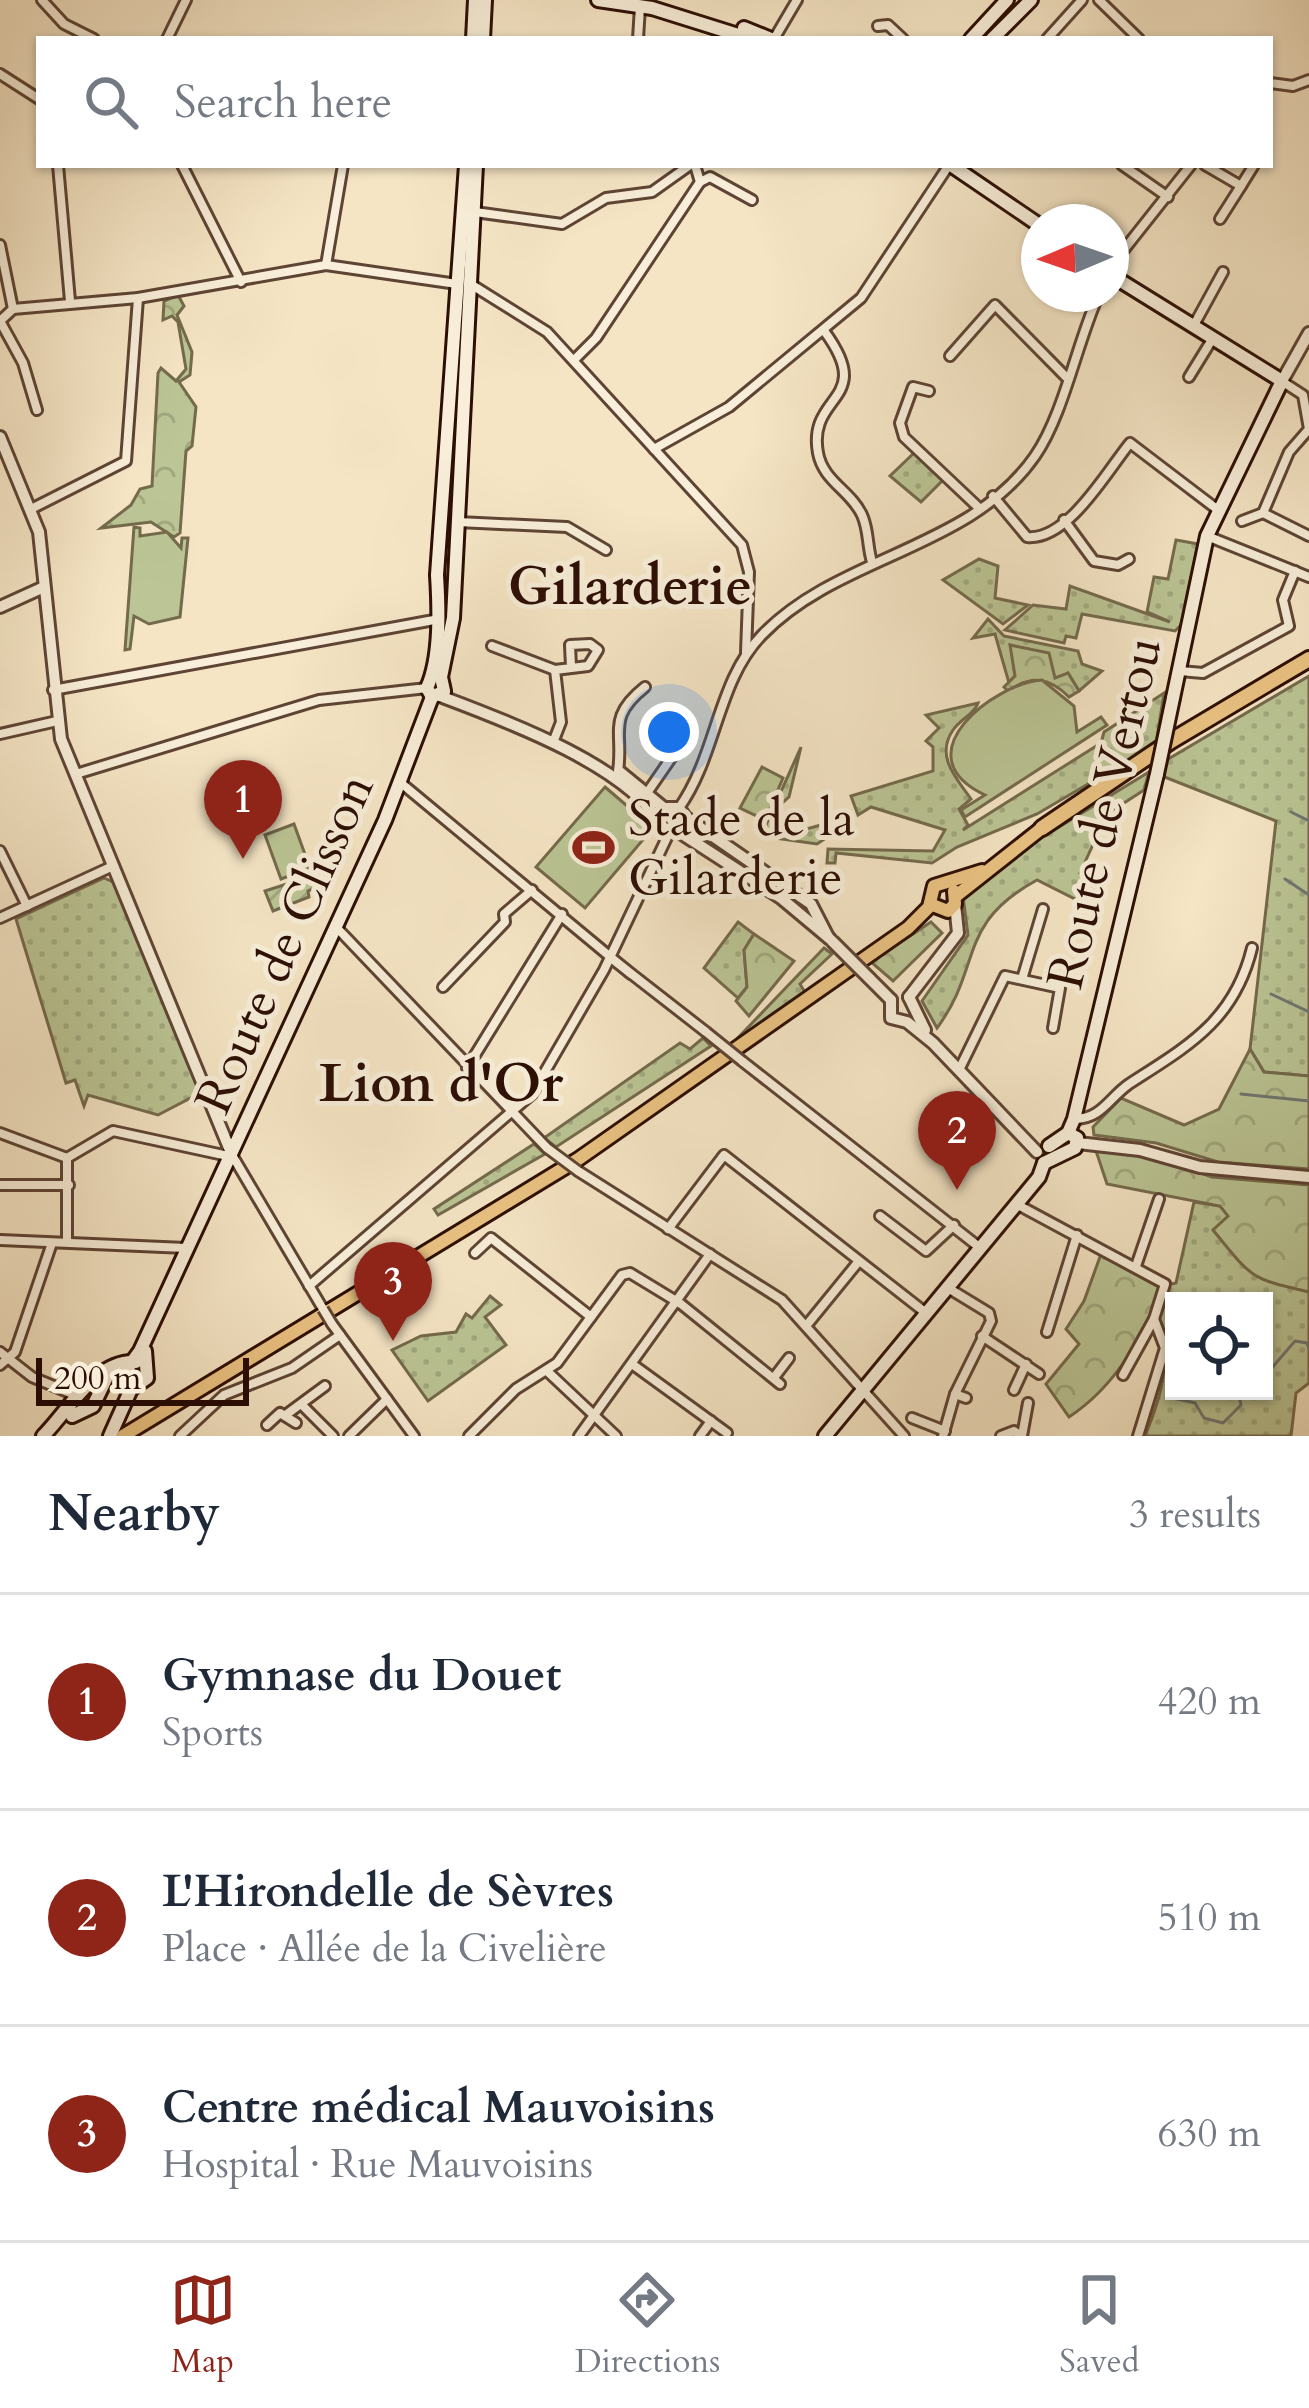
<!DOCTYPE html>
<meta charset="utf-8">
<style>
:root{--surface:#fff;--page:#f6f6f7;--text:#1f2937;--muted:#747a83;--line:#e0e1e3;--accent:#8f2418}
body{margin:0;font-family:Cardo,serif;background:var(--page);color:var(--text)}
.controls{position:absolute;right:36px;bottom:36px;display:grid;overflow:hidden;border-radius:0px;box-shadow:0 3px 9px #0004}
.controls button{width:108px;height:108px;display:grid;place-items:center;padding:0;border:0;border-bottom:3px solid var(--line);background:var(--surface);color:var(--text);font:60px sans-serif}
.compass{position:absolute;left:1021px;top:204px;width:108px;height:108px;border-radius:50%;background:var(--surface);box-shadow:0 3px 9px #0004;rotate:268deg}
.scale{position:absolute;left:36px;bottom:30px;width:213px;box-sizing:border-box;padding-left:12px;border:6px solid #2c0e04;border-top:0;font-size:33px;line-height:42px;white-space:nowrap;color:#2c0e04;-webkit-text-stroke:9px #f8eed9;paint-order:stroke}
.you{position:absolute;left:669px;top:732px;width:42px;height:42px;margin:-30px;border:9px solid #fff;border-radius:50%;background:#1a73e8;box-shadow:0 0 0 18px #1a73e833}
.badge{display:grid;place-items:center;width:78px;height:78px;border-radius:50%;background:var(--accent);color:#fff;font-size:39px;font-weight:700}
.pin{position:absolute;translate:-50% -99px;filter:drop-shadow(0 3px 6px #0008)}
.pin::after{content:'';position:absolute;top:63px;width:42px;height:36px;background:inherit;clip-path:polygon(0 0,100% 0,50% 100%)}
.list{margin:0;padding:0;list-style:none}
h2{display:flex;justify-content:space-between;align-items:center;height:156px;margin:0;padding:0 48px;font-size:51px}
h2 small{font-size:39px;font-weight:400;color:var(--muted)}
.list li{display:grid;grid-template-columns:78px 1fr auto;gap:36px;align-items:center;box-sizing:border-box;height:216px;padding:0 48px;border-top:3px solid var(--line)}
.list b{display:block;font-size:45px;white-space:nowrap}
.list p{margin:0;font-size:39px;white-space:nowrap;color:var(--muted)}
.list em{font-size:39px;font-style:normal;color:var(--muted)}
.icon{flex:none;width:66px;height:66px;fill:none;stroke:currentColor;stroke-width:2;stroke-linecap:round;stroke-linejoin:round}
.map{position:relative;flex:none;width:1309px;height:1436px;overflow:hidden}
.search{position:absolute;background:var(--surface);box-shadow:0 3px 9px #0004;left:36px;right:36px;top:36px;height:132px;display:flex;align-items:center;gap:30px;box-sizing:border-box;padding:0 42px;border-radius:0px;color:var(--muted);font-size:45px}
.sheet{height:804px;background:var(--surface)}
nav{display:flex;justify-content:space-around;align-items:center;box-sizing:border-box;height:168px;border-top:3px solid var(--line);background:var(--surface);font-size:33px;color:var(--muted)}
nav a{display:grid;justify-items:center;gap:6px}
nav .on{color:var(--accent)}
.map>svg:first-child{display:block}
.grass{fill:url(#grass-dots);stroke:#746a4c;stroke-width:3;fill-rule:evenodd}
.forest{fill:url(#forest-crowns);stroke:#746a4c;stroke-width:3}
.garden{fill:url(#garden-furrows);stroke:#746a4c;stroke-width:3}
.pitch{fill:#bbc595;stroke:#746a4c;stroke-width:3}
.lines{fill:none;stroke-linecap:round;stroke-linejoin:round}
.stream{stroke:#707772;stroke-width:3}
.minor-casing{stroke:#5e4434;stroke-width:14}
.tertiary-casing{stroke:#5e4434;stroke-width:16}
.secondary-casing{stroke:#2c0e04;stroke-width:18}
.primary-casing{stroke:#2c0e04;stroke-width:18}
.trunk-casing{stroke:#2c0e04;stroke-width:20}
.minor{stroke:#f8eed9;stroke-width:8}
.tertiary{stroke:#f8eed9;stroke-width:10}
.secondary{stroke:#f8eed9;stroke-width:12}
.primary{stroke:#eac282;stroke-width:12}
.trunk{stroke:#eac282;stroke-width:14}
.minor-bridge-casing{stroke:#5e4434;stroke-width:14;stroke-linecap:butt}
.tertiary-bridge-casing{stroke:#5e4434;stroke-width:16;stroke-linecap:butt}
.secondary-bridge-casing{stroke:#2c0e04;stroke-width:18;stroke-linecap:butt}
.minor-bridge{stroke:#f8eed9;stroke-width:8}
.tertiary-bridge{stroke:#f8eed9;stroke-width:10}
.secondary-bridge{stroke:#f8eed9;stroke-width:12}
.labels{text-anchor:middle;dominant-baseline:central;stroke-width:10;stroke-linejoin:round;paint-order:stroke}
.street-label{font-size:51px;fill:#2c0e04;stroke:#f8eed9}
.poi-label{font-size:51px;fill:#2c0e04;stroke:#f8eed9;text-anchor:start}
.neighbourhood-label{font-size:54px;font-weight:bold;fill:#2c0e04;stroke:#f8eed9}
</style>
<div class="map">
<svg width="1309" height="1436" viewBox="0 0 1309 1436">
<defs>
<pattern id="grass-dots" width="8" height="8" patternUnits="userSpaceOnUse" patternTransform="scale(3)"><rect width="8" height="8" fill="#bbc595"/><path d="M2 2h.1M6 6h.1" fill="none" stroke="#a1a87f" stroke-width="1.8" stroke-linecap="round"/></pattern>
<pattern id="forest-crowns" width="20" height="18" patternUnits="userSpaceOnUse" patternTransform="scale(3)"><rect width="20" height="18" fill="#bbc595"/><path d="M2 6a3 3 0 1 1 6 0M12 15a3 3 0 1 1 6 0" fill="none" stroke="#a1a87f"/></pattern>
<pattern id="garden-furrows" width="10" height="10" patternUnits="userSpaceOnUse" patternTransform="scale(3)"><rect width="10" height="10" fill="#bbc595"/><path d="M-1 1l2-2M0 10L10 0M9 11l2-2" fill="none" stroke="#a1a87f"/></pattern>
</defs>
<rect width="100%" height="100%" fill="#f5e5c5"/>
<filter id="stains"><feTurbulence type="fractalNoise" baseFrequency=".00167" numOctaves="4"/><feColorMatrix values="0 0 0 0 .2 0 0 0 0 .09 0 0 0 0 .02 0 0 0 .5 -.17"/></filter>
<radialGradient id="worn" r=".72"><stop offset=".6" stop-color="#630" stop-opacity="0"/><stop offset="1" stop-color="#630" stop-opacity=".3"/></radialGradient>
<g class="grass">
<path d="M916,451L944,479L921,502L890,476Z"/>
<path d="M1176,540L1198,544L1181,625L1175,631L1082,614L1076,638L1066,636L1064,643L1005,630L1033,605L1066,609L1070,586L1170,622L1147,612L1154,577L1168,579Z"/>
<path d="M979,559L998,566L995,598L1028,605L1003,624L943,580Z"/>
<path d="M988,619L1004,636L1078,651L1082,664L1102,671L1079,691L1068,673L1056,679L1011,646L1015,676L1009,683L995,634L973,638Z"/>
<path d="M1309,676V1076L1264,1072L1250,1049L1276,821L1162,776L1165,761Z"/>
<path d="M1164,693L1156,744L1037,814L957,847L932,863L836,853L835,863H827L828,849L933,851L945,830L871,807L858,815L851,796L933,771V747L926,741L939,728L926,715L978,703C974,715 961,718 953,730C935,756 956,778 971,799L959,809L968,825L963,830L1101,743L1104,732Z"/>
<path d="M801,747L789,797L773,811L778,830L789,834L835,821L841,828L817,844L761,836Z"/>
<path d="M1149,772L1144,790L1107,814L1080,873L1098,883L1085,904L1037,880C956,924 983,966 937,1028L922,1001L968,935L963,896L1031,844Z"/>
<path d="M104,878L113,882L202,1092L158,1115L88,1095L84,1106L75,1080L66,1083L16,919Z"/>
<path d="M738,922L754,934L744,950L747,987L738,998L704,968Z"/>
<path d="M824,948L832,954L800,984L806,994L732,1044Z"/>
<path d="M703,1038L711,1046L556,1147L544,1138L680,1043L690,1049Z"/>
<path d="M534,1144L545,1154L438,1215L434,1209Z"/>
<path d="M1194,1202L1220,1206L1309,1292V1383L1296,1393L1291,1436H1145C1161,1397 1172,1362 1158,1321L1150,1316L1163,1286L1176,1283ZM1174,1301H1264V1391H1174Z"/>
<path d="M490,1296L501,1305L485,1317L506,1345L428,1401L392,1350L421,1336L456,1332L466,1314L472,1318Z"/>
</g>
<g class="forest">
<path d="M178,295L184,306L177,315L192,352L190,375L179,382L196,407L192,446L186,451L180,533L174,537L151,522L101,528L131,505L140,489L152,486L158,373L161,368L176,381L186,369L178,322L172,316L163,320L164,301Z"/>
<path d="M1010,645L1049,653L1055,678L1068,673L1079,691L1069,697C1049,677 1031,675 1008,691L1004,687L1015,676Z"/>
<path d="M762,767L783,778L765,820L740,808Z"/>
<path d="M931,922L942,933L893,981L871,962Z"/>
<path d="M754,934L794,961L749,1016L736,1001L747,987L744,950Z"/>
<path d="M1250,1049L1264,1072L1309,1076V1169L1218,1162L1156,1143L1094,1135L1093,1127L1121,1098L1184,1125L1219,1109Z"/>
<path d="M1095,1148L1166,1161L1212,1177L1309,1185V1292C1249,1278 1253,1279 1213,1230L1228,1216L1220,1206L1107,1184Z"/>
<path d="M1101,1254L1163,1286C1143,1337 1116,1386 1069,1417L1046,1384L1079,1344L1066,1329L1084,1301Z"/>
</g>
<path class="garden" d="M318,874L320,886L308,891L309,897L273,911L265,891Z"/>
<g class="pitch">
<path d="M134,527L140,528V536L167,532L181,548L182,538H188L180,617L149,624L134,616L130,649L125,650Z"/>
<path d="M1042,680L1074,706L1077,732L1101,717L1107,725L965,817L961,810L985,795C900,755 995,683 1042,680Z"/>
<path d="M605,787L653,828L585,908L536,867Z"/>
<path d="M294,824L310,868L281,879L265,835Z"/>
</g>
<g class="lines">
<g class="stream">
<path d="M1291,812L1309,821"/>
<path d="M1285,879L1309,895"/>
<path d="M1271,994L1309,1012"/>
<path d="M1241,1094L1309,1101"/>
<path d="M1264,1377L1295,1341L1307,1343L1309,1349"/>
<path d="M1173,1398L1195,1403L1204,1418L1223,1423L1241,1405L1238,1391"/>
</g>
<defs>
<g id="minor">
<path d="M42,0L64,24L94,39"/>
<path d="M1099,0L1139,39"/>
<path d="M878,26L888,25L903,39"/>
<path d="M167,39L186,0"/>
<path d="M638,39L640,7"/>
<path d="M774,39L797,0"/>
<path d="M1047,39L1082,0"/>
<path d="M0,74L39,99"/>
<path d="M1270,83L1293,86L1309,80"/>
<path d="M58,165L70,301"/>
<path d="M182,165L241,282"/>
<path d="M1122,165L1168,197"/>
<path d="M1205,165L1241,186L1220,219"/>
<path d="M700,182L710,177L752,200"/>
<path d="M1241,186L1254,165"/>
<path d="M475,212L562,224L606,198L652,192L690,165"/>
<path d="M0,245L13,309"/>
<path d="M326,265L343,165"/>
<path d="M1111,266L1191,165"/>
<path d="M472,285L547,332L742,545L749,572L746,652"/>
<path d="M0,321L13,309L138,298L326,265L457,284"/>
<path d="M0,321L23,363L37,410"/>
<path d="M1194,325L1223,272"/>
<path d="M825,332C876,402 807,393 818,453C823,481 851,491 862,515C869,530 867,546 872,562"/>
<path d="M950,356L995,305L1066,377"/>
<path d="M574,360L596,338L700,182L695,165"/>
<path d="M1189,377L1213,338"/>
<path d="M929,391L913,387L900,423L904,437L978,507"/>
<path d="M654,449L729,407L861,298L949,165"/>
<path d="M993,496L1027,537C1068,541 1107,471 1130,443L1218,510"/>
<path d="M31,509L126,461L138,298"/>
<path d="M1263,513L1309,536"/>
<path d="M1064,520L1094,561L1118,565L1129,559"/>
<path d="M1242,521L1263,513L1289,452L1309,429L1303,395L1283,382"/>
<path d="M458,522L567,527L606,550"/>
<path d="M1207,536L1309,577"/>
<path d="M492,646L555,670"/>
<path d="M1180,671L1203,673L1289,626L1283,600L1295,571"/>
<path d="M53,690L434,620"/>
<path d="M0,734L57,721"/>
<path d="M554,740L561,722L555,670L588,666L598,650L590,644L570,645L571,667"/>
<path d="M618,771C624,732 606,718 645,687"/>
<path d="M76,774L319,700L427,688"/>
<path d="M401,783L631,974"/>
<path d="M647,793L678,748"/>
<path d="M679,808C717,755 717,681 762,635C839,555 970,550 1035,456C1064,414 1077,342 1099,294"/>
<path d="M0,851L27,906"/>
<path d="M0,918L113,866"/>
<path d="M337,928L547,1148"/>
<path d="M611,958L706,1032"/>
<path d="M1022,979L1043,909"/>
<path d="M443,987L505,922L504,914L532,890"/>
<path d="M742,1061L979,1247"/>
<path d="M467,1068L562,914"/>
<path d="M959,1070L1005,976L1060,988L1053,1028"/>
<path d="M1075,1119C1101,1119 1109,1098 1129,1084C1186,1047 1234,1022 1252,948"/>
<path d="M0,1133L67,1158"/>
<path d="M232,1155L323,1309"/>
<path d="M67,1158L113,1131L228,1156"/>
<path d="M67,1158V1242"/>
<path d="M578,1171L782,1300L904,1436"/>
<path d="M0,1185H69"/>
<path d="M1018,1205L1165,1284L1154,1319L1165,1348L1138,1436"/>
<path d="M880,1216L926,1251L954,1225"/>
<path d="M668,1229L724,1155L926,1313"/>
<path d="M0,1240L186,1248"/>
<path d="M475,1253L491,1238L591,1317"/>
<path d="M1136,1266L1159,1199"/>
<path d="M309,1286L532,1094L604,970L670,831"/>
<path d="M332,1324L414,1436"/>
<path d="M806,1326L859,1261"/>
<path d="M1047,1332L1077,1235"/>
<path d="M982,1336L1039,1374"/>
<path d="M0,1352L32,1377L75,1395"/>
<path d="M632,1364L727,1433"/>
<path d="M0,1365L15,1352L52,1243"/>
<path d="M547,1371L616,1436"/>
<path d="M776,1375L789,1358"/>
<path d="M1123,1375L1154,1319"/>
<path d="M1014,1390L1026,1364"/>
<path d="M955,1394L966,1398"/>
<path d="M303,1406L333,1436"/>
<path d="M287,1414L325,1386"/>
<path d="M912,1418L945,1431"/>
<path d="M267,1425L280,1413L296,1423"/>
<path d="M180,1436L224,1395L292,1368L340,1335"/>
<path d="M349,1436L387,1399"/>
<path d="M469,1436L516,1389L557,1363L622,1275L630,1273L681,1304L780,1384"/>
<path d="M579,1436L710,1254"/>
<path d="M700,1436L711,1421"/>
<path d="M943,1436L955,1394L991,1321L989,1313L948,1288"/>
<path d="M1001,1436L1014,1431L1021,1436"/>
<path d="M1022,1436L1028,1403"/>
</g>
<g id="tertiary">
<path d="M1282,381L1309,333"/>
<path d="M0,437L39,532L61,739L232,1155"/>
<path d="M0,607L44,587"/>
<path d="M440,696C504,720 632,767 663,828L676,830"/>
<path d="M620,772L664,808"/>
<path d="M664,808H679L685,817L811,904L828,937"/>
<path d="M676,830L781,898L830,939"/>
<path d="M869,978L891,1000"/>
<path d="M909,997L958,933L955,904"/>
<path d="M909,997L925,1030"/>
<path d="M891,1000V1018L907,1022L933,1043L1037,1152"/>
<path d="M1078,1143L1140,1150L1200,1167L1309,1177"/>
</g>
<g id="secondary">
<path d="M598,0L652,8L751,39"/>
<path d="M744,28L771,39"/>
<path d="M473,39L475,0"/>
<path d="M483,39L485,0"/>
<path d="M971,39L1007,0"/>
<path d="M992,39L1031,0"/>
<path d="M951,165L1039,225"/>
<path d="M1111,275L1282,381L1207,536L1173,698"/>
<path d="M432,697L444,691L441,677L453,618L476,165"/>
<path d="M432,697L427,688C441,657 439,608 437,575L466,165"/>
<path d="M1049,1146L1068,1133L1074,1119L1157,774"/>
<path d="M1044,1163L1075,1148L1077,1138L1068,1133"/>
<path d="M136,1384L128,1379L127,1369L140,1351L385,820L432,697"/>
<path d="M72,1416L93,1406L107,1377"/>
<path d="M43,1436C69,1410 96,1359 136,1362"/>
<path d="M110,1436L131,1389L147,1378L145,1351"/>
<path d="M825,1436L1039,1177L1044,1163"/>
</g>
<g id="primary">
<path d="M956,896L1042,828"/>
<path d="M930,904L948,911L955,904L954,891"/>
<path d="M123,1436L577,1160L908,928L929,907L934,886L982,871"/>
</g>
<path id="trunk" d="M1042,828L1171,741L1309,659"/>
</defs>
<use href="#minor" class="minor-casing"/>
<use href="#tertiary" class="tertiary-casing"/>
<use href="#secondary" class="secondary-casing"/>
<use href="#primary" class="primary-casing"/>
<use href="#trunk" class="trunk-casing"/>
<use href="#minor" class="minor"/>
<use href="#tertiary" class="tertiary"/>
<use href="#secondary" class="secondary"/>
<use href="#primary" class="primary"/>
<use href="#trunk" class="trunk"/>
<defs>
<g id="minor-bridge">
<path d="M706,1032L742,1061"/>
<path d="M547,1148L578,1171"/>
<path d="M323,1309L332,1324"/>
</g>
<path id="tertiary-bridge" d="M832,941L869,978"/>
<path id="secondary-bridge" d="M1157,774L1173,698"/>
</defs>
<use href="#minor-bridge" class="minor-bridge-casing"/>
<use href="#tertiary-bridge" class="tertiary-bridge-casing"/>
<use href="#secondary-bridge" class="secondary-bridge-casing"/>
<use href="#minor-bridge" class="minor-bridge"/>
<use href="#tertiary-bridge" class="tertiary-bridge"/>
<use href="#secondary-bridge" class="secondary-bridge"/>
</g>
<defs>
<symbol id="stadium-bare" viewBox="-9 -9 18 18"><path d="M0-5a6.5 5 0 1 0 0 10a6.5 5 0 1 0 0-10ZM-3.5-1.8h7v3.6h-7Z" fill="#8f2418" stroke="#f8eed9" stroke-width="2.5" paint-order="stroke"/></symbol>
</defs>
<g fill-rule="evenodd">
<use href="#stadium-bare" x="564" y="818" width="59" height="59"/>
</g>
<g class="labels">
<g class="street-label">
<text transform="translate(1105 813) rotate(-77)">Route de Vertou</text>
<text transform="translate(285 944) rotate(-66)">Route de Clisson</text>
</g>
<g class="poi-label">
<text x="628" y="819">Stade de la<tspan x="628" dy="59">Gilarderie</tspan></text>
</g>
<g class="neighbourhood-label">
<text x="630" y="587">Gilarderie</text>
<text x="441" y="1084">Lion d'Or</text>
</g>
</g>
<rect width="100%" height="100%" filter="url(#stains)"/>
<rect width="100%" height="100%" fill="url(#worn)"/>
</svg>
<div class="controls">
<button><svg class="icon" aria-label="locate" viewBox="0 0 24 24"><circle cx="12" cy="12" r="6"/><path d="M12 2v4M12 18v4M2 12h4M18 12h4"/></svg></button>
</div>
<svg class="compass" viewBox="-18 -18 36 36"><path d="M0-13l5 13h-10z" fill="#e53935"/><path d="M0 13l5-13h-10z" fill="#747a83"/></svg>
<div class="scale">200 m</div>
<div class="you"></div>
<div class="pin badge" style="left:243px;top:859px">1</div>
<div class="pin badge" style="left:957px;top:1190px">2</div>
<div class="pin badge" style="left:393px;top:1341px">3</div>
<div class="search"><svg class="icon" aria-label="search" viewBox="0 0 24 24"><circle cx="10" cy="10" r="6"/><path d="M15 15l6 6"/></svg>Search here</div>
</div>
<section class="sheet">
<h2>Nearby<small>3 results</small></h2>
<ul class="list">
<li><span class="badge">1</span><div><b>Gymnase du Douet</b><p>Sports</p></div><em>420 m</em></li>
<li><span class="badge">2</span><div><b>L'Hirondelle de Sèvres</b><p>Place · Allée de la Civelière</p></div><em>510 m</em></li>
<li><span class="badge">3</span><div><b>Centre médical Mauvoisins</b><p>Hospital · Rue Mauvoisins</p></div><em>630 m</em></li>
</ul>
</section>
<nav>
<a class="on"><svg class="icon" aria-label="map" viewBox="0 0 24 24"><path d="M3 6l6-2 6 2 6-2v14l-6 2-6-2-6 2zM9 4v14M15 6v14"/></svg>Map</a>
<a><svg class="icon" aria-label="directions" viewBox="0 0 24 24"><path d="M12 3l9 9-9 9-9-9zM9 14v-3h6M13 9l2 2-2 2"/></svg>Directions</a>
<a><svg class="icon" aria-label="saved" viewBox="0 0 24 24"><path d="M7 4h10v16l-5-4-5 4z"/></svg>Saved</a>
</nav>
